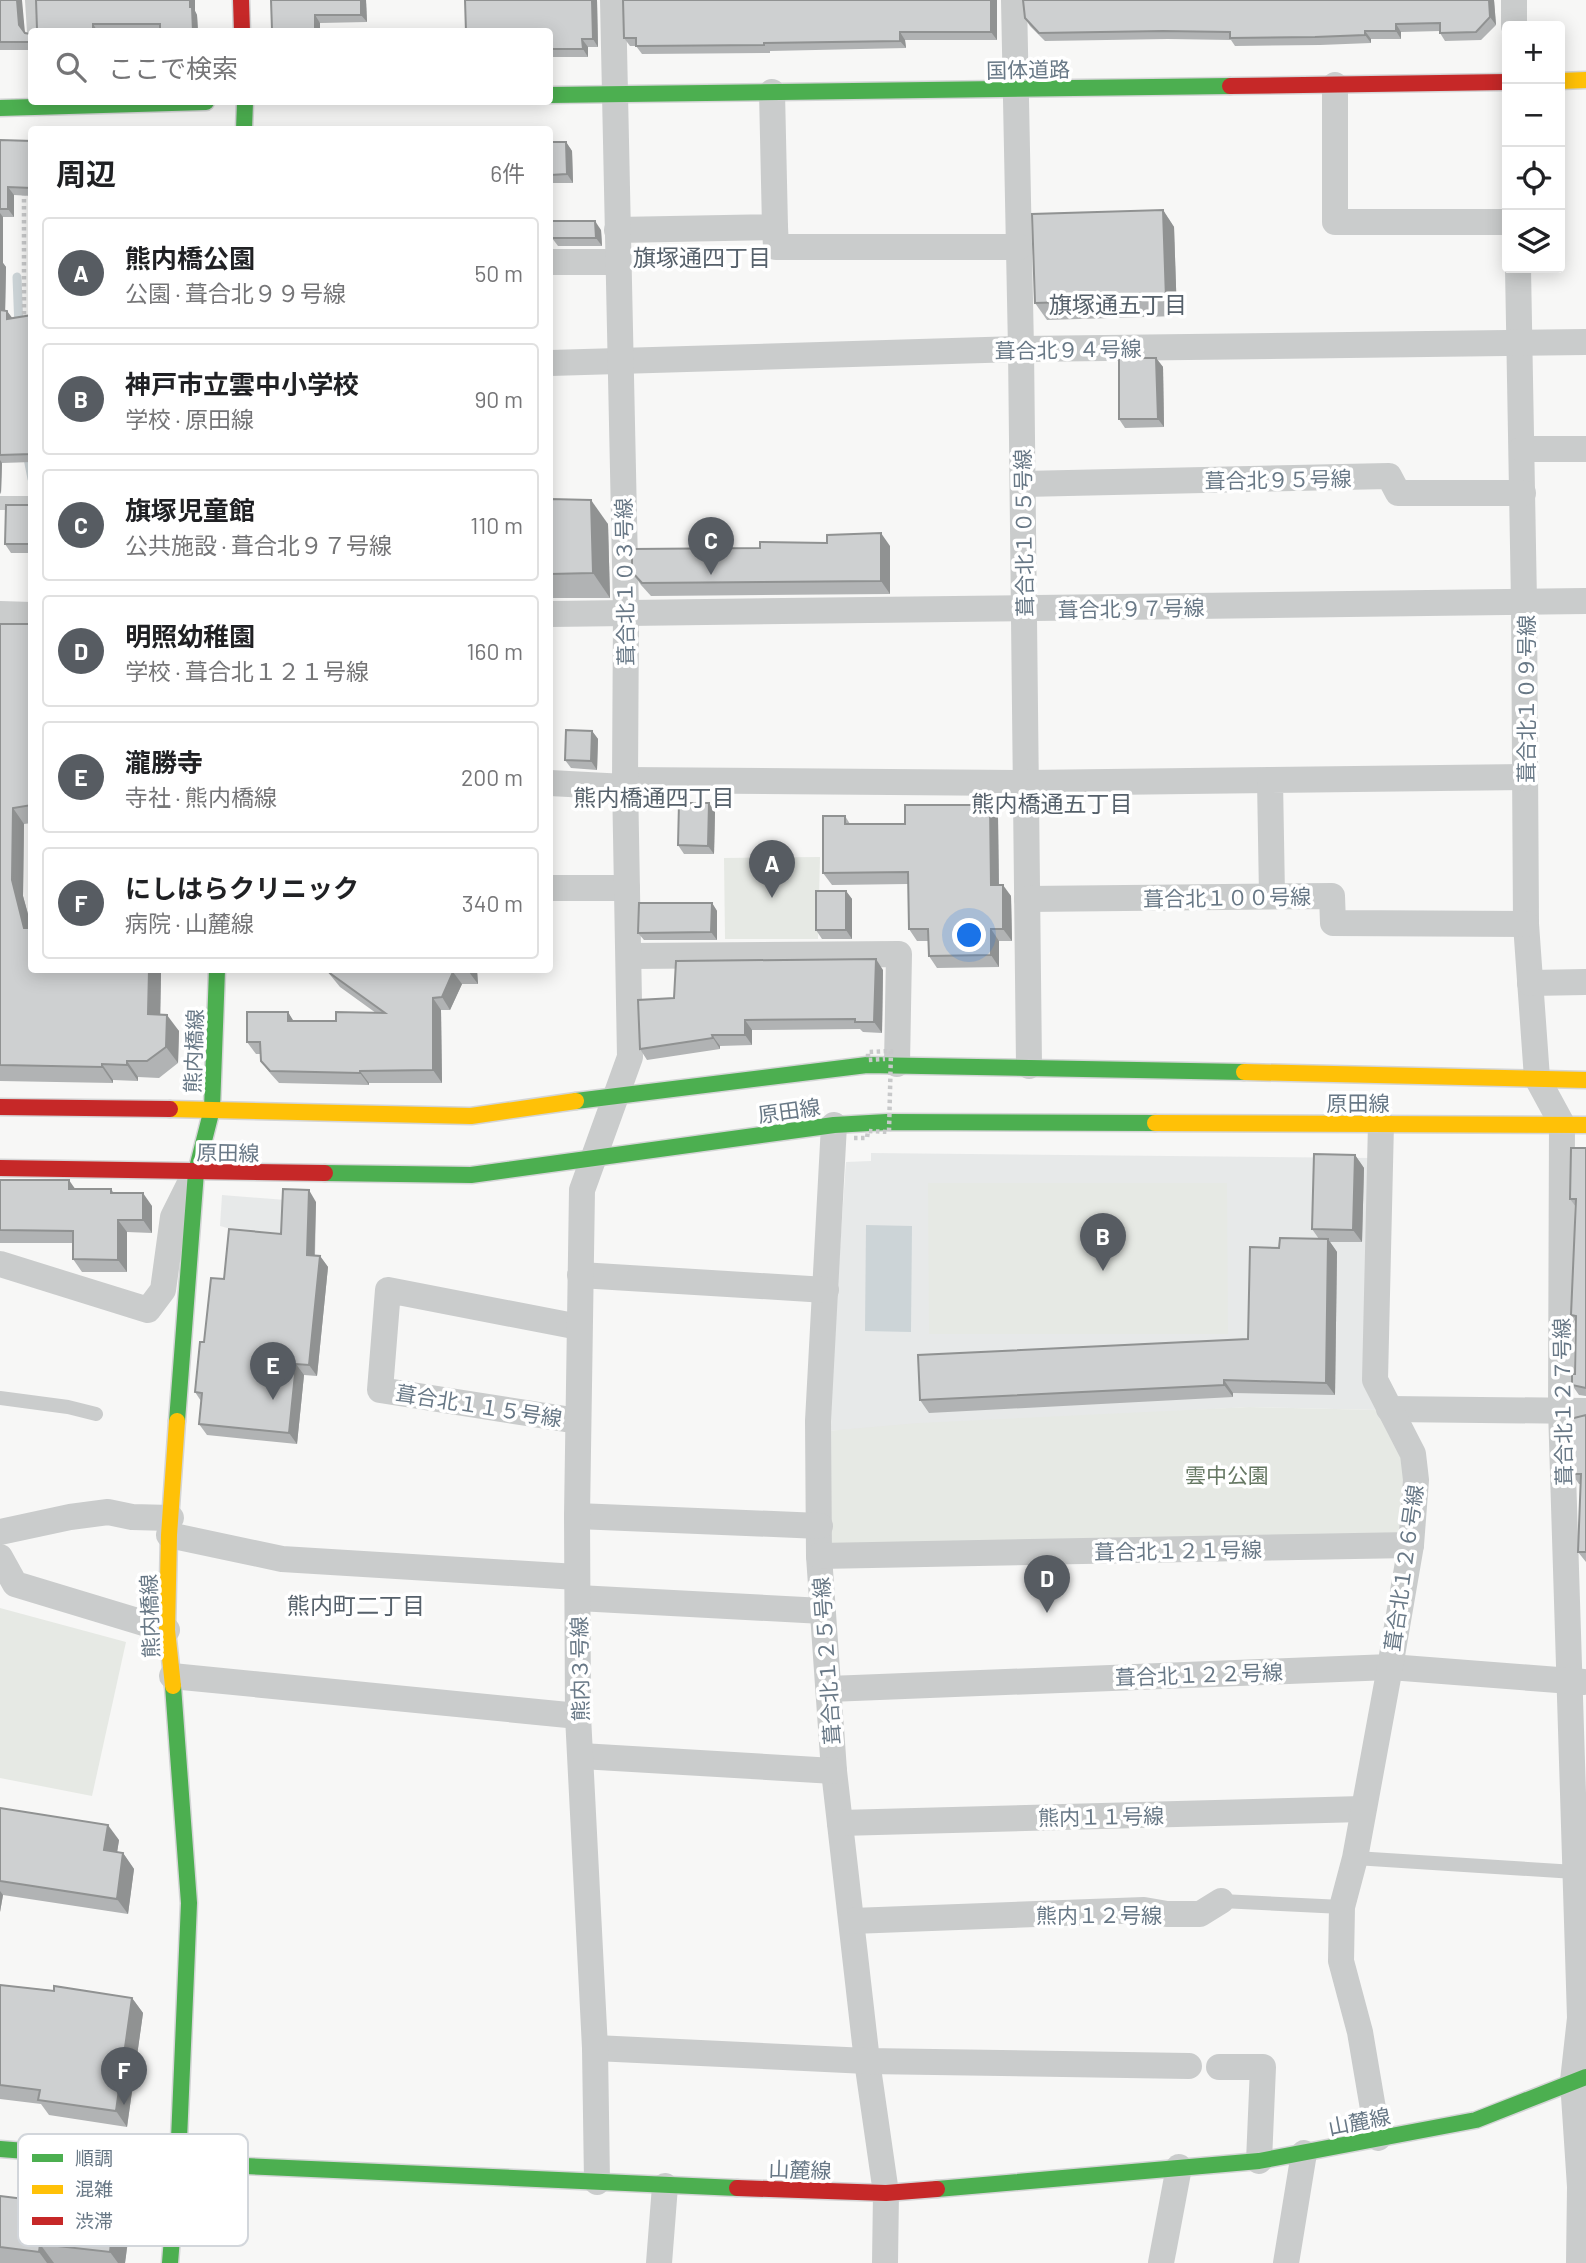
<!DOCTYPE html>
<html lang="ja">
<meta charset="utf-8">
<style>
:root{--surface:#fff;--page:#f2f2f2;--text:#202124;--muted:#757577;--line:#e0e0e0;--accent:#575c62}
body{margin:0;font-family:Barlow,"Noto Sans JP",sans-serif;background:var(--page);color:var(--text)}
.controls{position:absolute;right:21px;top:21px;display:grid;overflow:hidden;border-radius:7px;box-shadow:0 4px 18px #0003}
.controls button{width:63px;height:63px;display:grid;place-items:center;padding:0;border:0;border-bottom:2px solid var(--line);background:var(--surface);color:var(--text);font:35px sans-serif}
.you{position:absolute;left:970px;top:936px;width:24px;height:24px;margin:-18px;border:5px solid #fff;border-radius:50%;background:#1a73e8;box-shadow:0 0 0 10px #1a73e833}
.badge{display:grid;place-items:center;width:46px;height:46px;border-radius:50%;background:var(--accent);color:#fff;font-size:23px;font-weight:700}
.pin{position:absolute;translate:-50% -58px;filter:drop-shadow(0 2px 4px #0008)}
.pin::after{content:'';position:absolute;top:37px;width:24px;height:21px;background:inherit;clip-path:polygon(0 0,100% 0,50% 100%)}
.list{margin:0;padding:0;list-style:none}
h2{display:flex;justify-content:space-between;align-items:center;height:91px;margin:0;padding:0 28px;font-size:30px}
h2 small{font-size:23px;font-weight:400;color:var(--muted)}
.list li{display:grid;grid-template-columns:46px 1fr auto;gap:21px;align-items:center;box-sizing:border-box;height:112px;margin:0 14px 14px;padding:0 14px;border:2px solid var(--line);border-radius:7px}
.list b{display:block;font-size:26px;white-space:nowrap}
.list p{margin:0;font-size:23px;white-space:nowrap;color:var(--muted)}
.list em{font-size:23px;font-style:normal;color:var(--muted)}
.icon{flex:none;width:38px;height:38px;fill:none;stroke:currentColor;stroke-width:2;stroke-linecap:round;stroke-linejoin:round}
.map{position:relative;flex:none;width:1586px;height:2263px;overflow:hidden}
.search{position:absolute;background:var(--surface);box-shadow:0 4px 18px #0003;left:28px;top:28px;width:525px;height:77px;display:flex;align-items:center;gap:18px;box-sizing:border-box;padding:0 24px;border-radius:7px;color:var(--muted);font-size:26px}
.panel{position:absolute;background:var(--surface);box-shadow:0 4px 18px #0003;left:28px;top:126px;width:525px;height:847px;border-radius:7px}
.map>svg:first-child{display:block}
.built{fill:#e7e9e9}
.green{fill:#e6e9e4}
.water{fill:#ccd4d7}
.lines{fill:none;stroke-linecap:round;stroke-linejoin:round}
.stream{stroke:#ccd4d7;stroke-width:9}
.fast-casing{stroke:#d4d5d6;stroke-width:19}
.slow-casing{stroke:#d4d5d6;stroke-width:19}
.jam-casing{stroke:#d4d5d6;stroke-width:19}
.path{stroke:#c8c9ca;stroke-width:4.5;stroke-dasharray:3.5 3.5;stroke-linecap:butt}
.lane{stroke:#cacccc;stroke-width:14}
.street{stroke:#cacccc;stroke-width:26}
.fast{stroke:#4caf50;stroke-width:16}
.slow{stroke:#ffc107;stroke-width:16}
.jam{stroke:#c62828;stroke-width:16}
.path-bridge{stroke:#c8c9ca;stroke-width:4.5;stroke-dasharray:3.5 3.5;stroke-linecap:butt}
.wall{fill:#b1b3b4}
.shaded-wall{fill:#909292}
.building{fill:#ced0d1;stroke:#909292;stroke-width:2}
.labels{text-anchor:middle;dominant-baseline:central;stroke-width:7;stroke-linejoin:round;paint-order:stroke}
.street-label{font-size:21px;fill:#687886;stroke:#fff}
.park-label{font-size:21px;fill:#667863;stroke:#fff}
.neighbourhood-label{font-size:23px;fill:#56616b;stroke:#fff}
.key{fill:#fff;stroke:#d2d6db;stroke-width:2}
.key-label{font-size:19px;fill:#687886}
</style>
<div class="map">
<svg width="1586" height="2263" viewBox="0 0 1586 2263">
<rect width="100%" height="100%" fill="#f7f7f6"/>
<g class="built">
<path d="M871,1153L1372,1158L1379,1410L1249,1407L827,1431L846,1162L871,1161Z"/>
<path d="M222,1195L286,1200L283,1243L220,1226Z"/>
</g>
<g class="green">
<path d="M820,857L818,939H725L724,858Z"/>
<path d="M928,1183H1227L1228,1334H929Z"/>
<path d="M1249,1407L1379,1410L1403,1452V1537L828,1548L827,1431L919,1423Z"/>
<path d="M0,1608L126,1642L92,1796L0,1778Z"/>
</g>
<path class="water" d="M866,1225L912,1226L911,1332L865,1331Z"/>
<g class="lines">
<g class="stream">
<path d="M17,277L19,328"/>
<path d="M27,453L32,479"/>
</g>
<defs>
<g id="fast">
<path d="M550,95L1230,86"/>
<path d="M0,108L206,102"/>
<path d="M244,130L245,102"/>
<path d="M576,1101L867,1065L1244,1072"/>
<path d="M325,1173L471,1175L834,1125L887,1122L1155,1123"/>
<path d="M177,1421L196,1172L212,1109L217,970"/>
<path d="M0,2149L178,2163L737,2188"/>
<path d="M937,2189L1259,2161L1476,2120L1586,2077"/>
<path d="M170,2263L178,2163L189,1903L173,1686"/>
</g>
<g id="slow">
<path d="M1560,81L1586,80"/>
<path d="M1244,1072L1586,1080"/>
<path d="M170,1109L471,1116L576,1101"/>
<path d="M1155,1123L1586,1125"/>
<path d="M173,1686L167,1630L169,1535L177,1421"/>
</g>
<g id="jam">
<path d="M241,0L242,32"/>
<path d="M1230,86L1507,82"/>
<path d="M0,1107L170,1109"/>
<path d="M0,1168L325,1173"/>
<path d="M737,2188L886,2193L937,2189"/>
</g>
</defs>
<use href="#fast" class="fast-casing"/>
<use href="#slow" class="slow-casing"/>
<use href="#jam" class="jam-casing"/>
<path class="path" d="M24,192V320"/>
<g class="lane">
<path d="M32,0L34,32"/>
<path d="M0,503H32"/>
<path d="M0,1398L68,1407L96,1414"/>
<path d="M1355,1858L1575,1872"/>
<path d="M1221,1901L1342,1907"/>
</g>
<g class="street">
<path d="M1014,0L1021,349L1029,1066"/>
<path d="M1514,0V26"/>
<path d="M1335,85V222H1507"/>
<path d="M775,227L776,247H1019"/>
<path d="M617,230L775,227L772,92"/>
<path d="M550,262H617"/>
<path d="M1518,268L1524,602L1526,924L1537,1078L1562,1124L1561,1409L1580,2018L1573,2081L1580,2187L1579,2263"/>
<path d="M550,363L1021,349L1586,342"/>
<path d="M1522,449H1586"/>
<path d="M1023,484L1389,476L1398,493H1523"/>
<path d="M0,614L32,615"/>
<path d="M550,614L1586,601"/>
<path d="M625,780L1026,783L1270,780"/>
<path d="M550,783L625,787"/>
<path d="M550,888H627"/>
<path d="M1272,896L1270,780L1525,777"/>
<path d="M1027,899L1332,896L1333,923L1526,924"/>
<path d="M629,956L899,954L897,1064"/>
<path d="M1530,983L1586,982"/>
<path d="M834,1125L818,1421L819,1556L834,1771L867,2061L886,2193L885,2263"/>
<path d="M0,1264L148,1310L163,1290L173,1217L190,1183"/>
<path d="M580,1275L826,1290"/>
<path d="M1389,1409L1586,1411"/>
<path d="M578,1421L380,1390L388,1290L579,1327"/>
<path d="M577,1516L820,1526"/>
<path d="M0,1532L70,1517L108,1512L132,1517L171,1518"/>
<path d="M169,1535L282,1559L577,1577"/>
<path d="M819,1556L1411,1545"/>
<path d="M0,1557L15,1584L167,1630"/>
<path d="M578,1598L823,1611"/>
<path d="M172,1676L578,1716"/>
<path d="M829,1689L1390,1667L1584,1682"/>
<path d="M581,1756L834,1771"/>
<path d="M840,1823L1362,1809"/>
<path d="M852,1921L1144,1910L1167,1914H1200L1221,1901"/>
<path d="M595,2048L867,2061L1189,2066"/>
<path d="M1219,2067H1263L1259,2161"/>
<path d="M1378,2138L1360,2032L1341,1961L1342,1907L1355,1858L1390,1667L1411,1545L1416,1480L1413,1454L1375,1380L1381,1123"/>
<path d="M597,2182L595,2048L578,1716L577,1516L582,1190L630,1057L625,780L626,612L613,0"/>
<path d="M659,2263L665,2186"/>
<path d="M1161,2263L1179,2167"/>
<path d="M1286,2263L1304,2153"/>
</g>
<use href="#fast" class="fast"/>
<use href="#slow" class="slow"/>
<use href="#jam" class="jam"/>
<path class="path-bridge" d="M854,1138H867L868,1131L889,1132L891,1051L868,1052V1060L885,1059"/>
</g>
<g class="wall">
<path d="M0,0L24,32L30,34L32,32V50H0Z"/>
<path d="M36,0H195V11L197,15L198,32H33L37,29Z"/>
<path d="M271,0H366L367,22L320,23Z"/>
<path d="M597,0L598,47H588V57H550V32Z"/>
<path d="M997,0V40H905L906,48L770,51V53L642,54L636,46H630L624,38Z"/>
<path d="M1494,0L1496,25L1481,40L1445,41L1440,33V31L1401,32V39H1371V43L1320,45L1235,46L1231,40L1168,39L1045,41L1030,26L1025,18Z"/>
<path d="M0,140L32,141V196L14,195V217H3V263L6,267L5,310L7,311L12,318L32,315V462L2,463L1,493L0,494Z"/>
<path d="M550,142H566L572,151L573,183H550Z"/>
<path d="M1163,210L1174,227L1177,316L1047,320L1035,303Z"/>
<path d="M601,230L602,246H558L552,238Z"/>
<path d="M1156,358L1163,367L1164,427L1125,428L1119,419Z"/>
<path d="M550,499L608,524L610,598H550Z"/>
<path d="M32,505V553H11L5,544Z"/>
<path d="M890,546V594L651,596L641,585L632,572Z"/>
<path d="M0,624H32V823L24,824L23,896L32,928V970L161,973L160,1014L179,1031L178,1063L159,1078L138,1077V1081L113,1080V1083L0,1081Z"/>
<path d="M592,731L598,739L597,770L571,768L565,760Z"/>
<path d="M715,812L714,854H684L678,845Z"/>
<path d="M845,816L850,824H905L998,817L999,885L1011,896L1012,941H999V967L937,968L929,956V941H917L909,929L908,884L832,885L823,873Z"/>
<path d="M846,891L852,899V939H822L816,930Z"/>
<path d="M712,903L717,911V940H644L638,933Z"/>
<path d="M261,970H477L478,984H462L450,1010H441L442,1083H369V1085L279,1083L270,1073L261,1061V1054H256L247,1042L288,1012L293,1021H336L376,1013L340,987L327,971Z"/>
<path d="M883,970L882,1033L863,1032L860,1029L752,1030V1045L720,1046V1049L647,1060L640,1049L674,998Z"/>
<path d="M1586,1148V1396L1579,1395L1572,1385L1575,1374L1576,1323L1571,1315L1576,1207L1570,1199Z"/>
<path d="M1355,1155L1364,1168L1362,1242H1330L1337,1252L1335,1395L1233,1393V1397L929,1413L920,1400L1248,1339L1279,1248L1319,1239L1312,1229Z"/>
<path d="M0,1180L75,1189H111L114,1193L152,1206V1233L127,1232V1272H82L73,1259V1243H0Z"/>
<path d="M316,1202L315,1256H320L328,1267L317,1376L304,1375L297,1444L207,1435L199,1424L201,1401L195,1392L204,1342L281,1234Z"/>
<path d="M1586,1415V1562L1578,1552L1581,1484H1579L1572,1474Z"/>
<path d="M0,1808L119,1840L117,1852L123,1853L134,1869L128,1914L3,1895L0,1912Z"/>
<path d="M0,1985L132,1998L143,2013L127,2127L49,2115L41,2104L0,2099Z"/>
<path d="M0,2196L130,2225L125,2263H0Z"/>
</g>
<g class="shaded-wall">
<path d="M17,0H22L25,33L19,25Z"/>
<path d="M190,0H195V11L197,15L198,32H193Z"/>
<path d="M361,0H366L367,22L361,15Z"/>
<path d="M592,0H597L598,47L593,39Z"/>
<path d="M991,0H997V40L991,32Z"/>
<path d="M1489,0H1494L1496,25L1490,17Z"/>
<path d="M315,15L320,23V32H315Z"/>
<path d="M93,24L98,32H93Z"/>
<path d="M1396,24L1401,32V39L1396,31Z"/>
<path d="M1365,31L1371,39V43L1365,35Z"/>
<path d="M900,32L905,40L906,48L900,41Z"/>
<path d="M582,39L588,47V57L583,49Z"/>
<path d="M566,142L572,151L573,183L567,174Z"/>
<path d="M8,187L14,195V217L8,209Z"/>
<path d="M1163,210L1174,227L1177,316L1166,299Z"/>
<path d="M0,213L3,217V263L6,267L5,318L0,311Z"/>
<path d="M595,221L601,230L602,246L596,238Z"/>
<path d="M7,311L13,319H7Z"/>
<path d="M1156,358L1163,367L1164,427L1158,419Z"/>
<path d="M0,460L2,463L1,493L0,491Z"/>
<path d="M591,500L608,524L610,598L593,573Z"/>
<path d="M881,533L890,546V594L881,581Z"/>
<path d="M592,731L598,739L597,770L591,761Z"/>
<path d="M709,803L715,812L714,854L708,846Z"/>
<path d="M990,805L998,817L999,896L991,885Z"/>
<path d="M13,808L24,824L23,896L32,929L24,928L12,880Z"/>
<path d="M1003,885L1011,896L1012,941L1003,929Z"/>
<path d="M846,891L852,899V939L846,930Z"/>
<path d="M712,903L717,911V940L711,932Z"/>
<path d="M991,929L999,941V967L991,955Z"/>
<path d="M876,959L883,970L882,1033L874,1022Z"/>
<path d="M149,970H158L161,973L160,1030L148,1014Z"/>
<path d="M469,970H477L478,984L469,972Z"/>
<path d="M453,972L462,984L450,1010L442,997Z"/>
<path d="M433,998L441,1010L442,1083L433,1070Z"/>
<path d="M288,1012L296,1025L288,1021Z"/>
<path d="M167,1015L179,1031L178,1063L166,1047Z"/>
<path d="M745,1020L752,1030V1045L745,1035Z"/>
<path d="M712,1035L720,1046V1049L713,1038Z"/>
<path d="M127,1061L138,1077V1081L127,1065Z"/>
<path d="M102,1064L113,1080V1083L102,1067Z"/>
<path d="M360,1071L369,1083V1085L360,1073Z"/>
<path d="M1355,1155L1364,1168L1362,1242L1353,1230Z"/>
<path d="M69,1180L78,1193L69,1189Z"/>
<path d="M309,1190L316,1202L314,1266L307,1255Z"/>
<path d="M143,1193L152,1206V1233L143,1220Z"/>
<path d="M118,1220L127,1232V1272L118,1260Z"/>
<path d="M1328,1239L1337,1252L1335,1395L1326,1383Z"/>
<path d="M320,1256L328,1267L317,1376L309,1365Z"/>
<path d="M296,1364L304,1375L297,1444L289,1433Z"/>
<path d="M1224,1380L1233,1393V1397L1224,1385Z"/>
<path d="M108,1825L119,1840L115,1866L104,1850Z"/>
<path d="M123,1853L134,1869L128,1914L117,1899Z"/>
<path d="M0,1891L3,1895L0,1912Z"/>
<path d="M132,1998L143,2013L127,2127L116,2111Z"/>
<path d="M115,2205L130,2225L125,2263H118L110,2252Z"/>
<path d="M40,2244L54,2263H47L39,2252Z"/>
</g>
<g class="building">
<path d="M0,0H17L19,25L25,33L30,34L32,32V42H0Z"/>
<path d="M36,0H190V7H192L193,32H160V24H93V32H33L37,29Z"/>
<path d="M271,0H361V15H315V32H274L272,30Z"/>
<path d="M465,0H592L593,39H582L583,49H550V32H466Z"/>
<path d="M623,0H991V32H900V41L764,43V45L636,46V38H624Z"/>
<path d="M1023,0H1489L1490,17L1476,32L1440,33V23L1396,24V31H1365V35L1315,37L1230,38V32L1163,31L1039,33L1025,18Z"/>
<path d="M494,127V130H453V128Z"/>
<path d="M346,128V130H295Z"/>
<path d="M0,140L32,141V188L8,187V209H0Z"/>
<path d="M550,142H566L567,174L550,175Z"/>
<path d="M1163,210L1166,299L1035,303L1032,214Z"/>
<path d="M552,221H595L596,238H552Z"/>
<path d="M0,310L7,311V319L32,315V454L0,455Z"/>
<path d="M1119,358H1156L1158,419H1119Z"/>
<path d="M550,499L591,500L593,573L550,574Z"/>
<path d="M6,505H32V544H5Z"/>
<path d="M881,533V581L642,583L632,572V549L760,548V542L827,543V535Z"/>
<path d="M0,624H32V805L13,808L12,880L24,928H32V970H149L148,1014L167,1015L166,1047L147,1061H127V1065L102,1064V1067L0,1065Z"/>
<path d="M566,730L592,731L591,761L565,760Z"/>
<path d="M679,803H709L708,846L678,845Z"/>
<path d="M905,805H990L991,885H1003V929H991V955L929,956L928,929H909L908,872L823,873V816H845V824H905Z"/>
<rect x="816" y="891" width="30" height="39"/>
<path d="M639,903H712L711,932L638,933Z"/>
<path d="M876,959L874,1022H855V1019L745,1020V1035H712L713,1038L640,1049L638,1000L674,998L676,961Z"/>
<path d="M327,970H469V972H453L442,997L433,998V1070L360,1071V1073L270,1071L261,1061L260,1042H247V1012H288V1021H336V1012L385,1013L331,974Z"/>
<path d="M1571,1148H1586V1388L1572,1385V1374H1575L1576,1316L1571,1315L1576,1199H1570Z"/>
<path d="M1314,1154L1355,1155L1353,1230L1312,1229Z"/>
<path d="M0,1180H69V1189H111V1193H143V1220H118V1260L73,1259V1231L0,1230Z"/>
<path d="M283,1189L309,1190L307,1255L320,1256L309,1365L296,1364L289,1433L199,1424L202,1393L195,1392L200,1342H204L211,1278L224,1279L229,1229L281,1234Z"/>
<path d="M1280,1238L1328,1239L1326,1383L1224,1380V1385L920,1400L918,1355L1248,1339L1250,1247L1279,1248Z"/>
<path d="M1586,1415V1552H1578L1581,1474H1572L1570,1419Z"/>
<path d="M0,1808L108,1825L104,1850L123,1853L117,1899L0,1881Z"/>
<path d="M0,1985L54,1991V1986L132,1998L116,2111L38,2100L40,2090L0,2085Z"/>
<path d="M0,2196L57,2203V2198L115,2205L110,2252L40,2244L39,2252L0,2247Z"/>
</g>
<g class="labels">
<g class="street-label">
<text transform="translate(1028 69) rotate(-1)">国体道路</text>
<text transform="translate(1068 349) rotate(-1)">葺合北９４号線</text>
<text transform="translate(1278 479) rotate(-1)">葺合北９５号線</text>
<text transform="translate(1023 533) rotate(-91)">葺合北１０５号線</text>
<text transform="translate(624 582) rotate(-91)">葺合北１０３号線</text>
<text transform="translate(1131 608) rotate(-1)">葺合北９７号線</text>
<text transform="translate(1525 699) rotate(-90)">葺合北１０９号線</text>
<text transform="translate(1227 897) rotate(-1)">葺合北１００号線</text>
<text transform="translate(193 1051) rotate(-88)">熊内橋線</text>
<text x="1358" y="1102">原田線</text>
<text transform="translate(789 1110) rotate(-8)">原田線</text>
<text transform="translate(228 1152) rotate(1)">原田線</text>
<text transform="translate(1562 1402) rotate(-91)">葺合北１２７号線</text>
<text transform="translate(479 1405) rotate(9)">葺合北１１５号線</text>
<text transform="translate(1178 1550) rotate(-1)">葺合北１２１号線</text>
<text transform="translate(1403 1568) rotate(-82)">葺合北１２６号線</text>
<text transform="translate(149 1616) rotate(-92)">熊内橋線</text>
<text transform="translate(826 1661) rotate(-94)">葺合北１２５号線</text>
<text transform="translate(579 1669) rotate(-91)">熊内３号線</text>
<text transform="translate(1199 1674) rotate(-2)">葺合北１２２号線</text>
<text transform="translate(1101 1816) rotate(-1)">熊内１１号線</text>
<text x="1099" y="1914">熊内１２号線</text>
<text transform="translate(1359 2121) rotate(-11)">山麓線</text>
<text transform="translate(800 2169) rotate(2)">山麓線</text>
</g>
<g class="park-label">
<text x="1227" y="1474">雲中公園</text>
</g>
<g class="neighbourhood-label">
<text x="702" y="257">旗塚通四丁目</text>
<text x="1118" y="304">旗塚通五丁目</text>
<text x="654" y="797">熊内橋通四丁目</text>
<text x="1052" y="803">熊内橋通五丁目</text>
<text x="356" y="1605">熊内町二丁目</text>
</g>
</g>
<rect x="18" y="2134" width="230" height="112" rx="10" class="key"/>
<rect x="32" y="2154" width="31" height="8" fill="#4caf50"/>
<rect x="32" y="2185" width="31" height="9" fill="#ffc107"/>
<rect x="32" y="2217" width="31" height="8" fill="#c62828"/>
<g class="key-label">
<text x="75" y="2165">順調</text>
<text x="75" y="2196">混雑</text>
<text x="75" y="2228">渋滞</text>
</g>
</svg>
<div class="controls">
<button>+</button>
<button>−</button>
<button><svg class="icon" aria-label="locate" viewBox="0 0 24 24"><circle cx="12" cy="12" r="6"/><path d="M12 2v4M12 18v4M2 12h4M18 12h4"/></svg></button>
<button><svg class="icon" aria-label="layers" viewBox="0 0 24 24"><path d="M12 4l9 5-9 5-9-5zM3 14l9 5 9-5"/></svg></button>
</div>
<div class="you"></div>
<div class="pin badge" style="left:772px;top:898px">A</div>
<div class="pin badge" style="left:1103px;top:1271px">B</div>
<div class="pin badge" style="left:711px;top:575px">C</div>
<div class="pin badge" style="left:1047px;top:1613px">D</div>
<div class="pin badge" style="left:273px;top:1400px">E</div>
<div class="pin badge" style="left:124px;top:2105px">F</div>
<div class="search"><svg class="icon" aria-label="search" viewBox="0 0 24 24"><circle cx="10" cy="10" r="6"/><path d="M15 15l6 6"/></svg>ここで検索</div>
<section class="panel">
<h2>周辺<small>6件</small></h2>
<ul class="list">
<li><span class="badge">A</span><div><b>熊内橋公園</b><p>公園 · 葺合北９９号線</p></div><em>50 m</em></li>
<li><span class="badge">B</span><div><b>神戸市立雲中小学校</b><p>学校 · 原田線</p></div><em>90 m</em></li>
<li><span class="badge">C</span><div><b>旗塚児童館</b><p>公共施設 · 葺合北９７号線</p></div><em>110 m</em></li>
<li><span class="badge">D</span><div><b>明照幼稚園</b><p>学校 · 葺合北１２１号線</p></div><em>160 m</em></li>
<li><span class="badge">E</span><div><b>瀧勝寺</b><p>寺社 · 熊内橋線</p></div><em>200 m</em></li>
<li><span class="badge">F</span><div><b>にしはらクリニック</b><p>病院 · 山麓線</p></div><em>340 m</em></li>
</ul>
</section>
</div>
